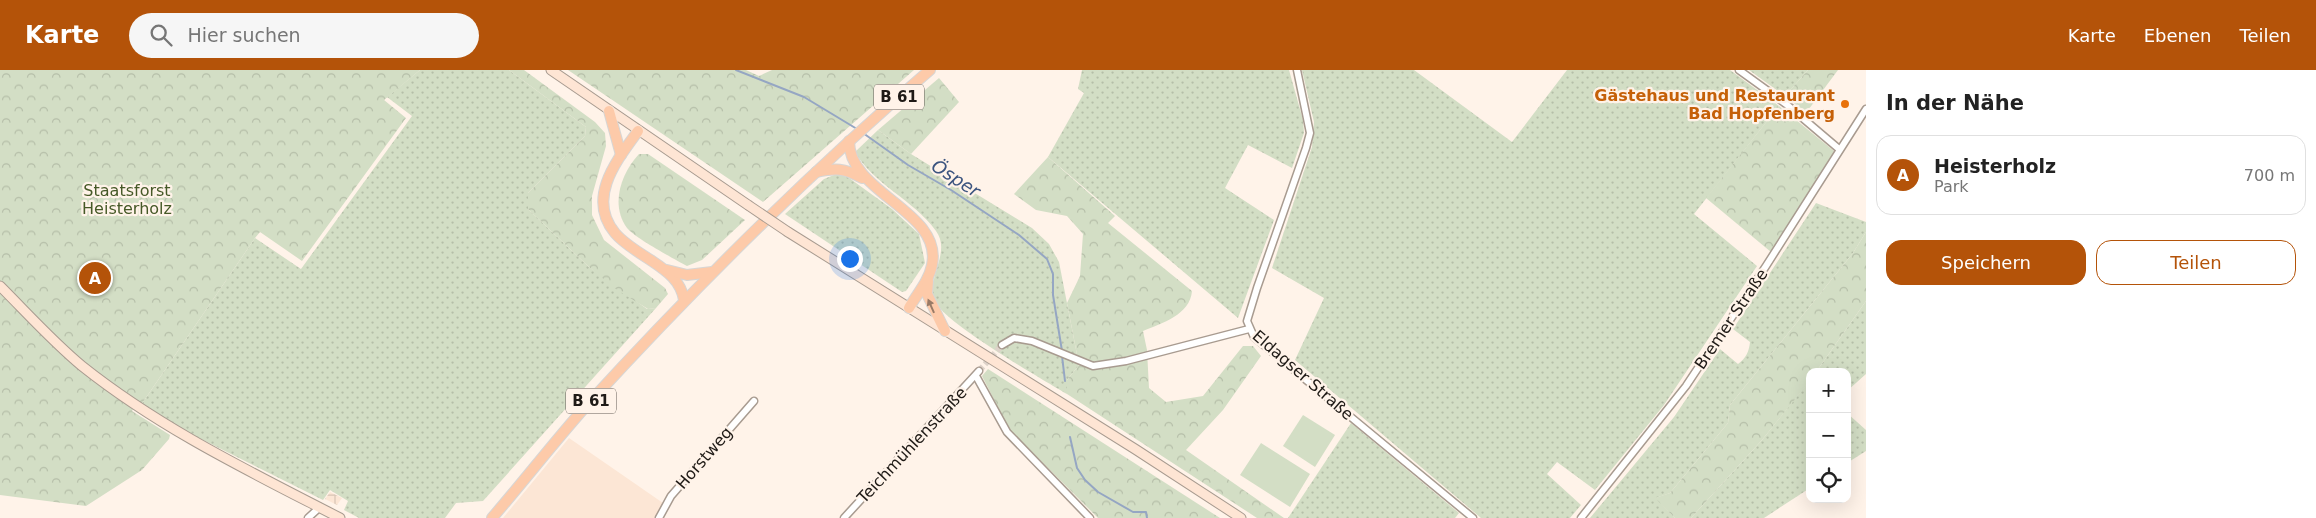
<!DOCTYPE html>
<html lang="de">
<meta charset="utf-8">
<style>
:root{--surface:#fff;--page:#f6f6f6;--text:#222;--muted:#767676;--line:#e0e0e0;--accent:#b45309}
body{margin:0;font-family:"DejaVu Sans",sans-serif;background:var(--page);color:var(--text)}
.controls{position:absolute;right:15px;bottom:15px;display:grid;overflow:hidden;border-radius:10px;box-shadow:0 5px 20px #0002}
.controls button{width:45px;height:45px;display:grid;place-items:center;padding:0;border:0;border-bottom:1px solid var(--line);background:var(--surface);color:var(--text);font:25px sans-serif}
.you{position:absolute;left:849px;top:188px;width:18px;height:18px;margin:-12px;border:4px solid #fff;border-radius:50%;background:#1a73e8;box-shadow:0 0 0 8px #1a73e833}
.badge{display:grid;place-items:center;width:32px;height:32px;border-radius:50%;background:var(--accent);color:#fff;font-size:16px;font-weight:700}
.pin{position:absolute;translate:-50% -50%;border:2px solid #fff;box-shadow:0 1px 5px #0006}
.list{margin:0;padding:0;list-style:none}
h2{display:flex;justify-content:space-between;align-items:center;height:65px;margin:0;padding:0 20px;font-size:21px}
h2 small{font-size:16px;font-weight:400;color:var(--muted)}
.list li{display:grid;grid-template-columns:32px 1fr auto;gap:15px;align-items:center;box-sizing:border-box;height:80px;margin:0 10px 10px;padding:0 10px;border:1px solid var(--line);border-radius:15px}
.list b{display:block;font-size:19px;white-space:nowrap}
.list p{margin:0;font-size:16px;white-space:nowrap;color:var(--muted)}
.list em{font-size:16px;font-style:normal;color:var(--muted)}
.actions{display:flex;gap:10px;padding:15px 20px}
.actions a{flex:1;padding:11px 0;border:1px solid var(--accent);border-radius:15px;text-align:center;font-size:18px;color:var(--accent)}
.actions .main{background:var(--accent);color:#fff}
.icon{flex:none;width:28px;height:28px;fill:none;stroke:currentColor;stroke-width:2;stroke-linecap:round;stroke-linejoin:round}
.map{position:relative;flex:none;width:1866px;height:448px;overflow:hidden}
header{display:flex;align-items:center;gap:30px;box-sizing:border-box;height:70px;padding:0 25px;background:var(--accent);color:#fff}
header strong{font-size:24px}
nav{display:flex;gap:28px;margin-inline-start:auto;font-size:18px}
.search{width:350px;height:45px;background:var(--page);display:flex;align-items:center;gap:12px;box-sizing:border-box;padding:0 18px;border-radius:28px;color:var(--muted);font-size:19px}
main{display:flex}
aside{flex:1;background:var(--surface)}
.map>svg:first-child{display:block}
.built{fill:#fce6d5}
.industrial{fill:url(#industrial-grid)}
.grass{fill:url(#grass-dots)}
.forest{fill:url(#forest-crowns)}
.garden{fill:#d3dec5}
.lines{fill:none;stroke-linecap:round;stroke-linejoin:round}
.stream{stroke:#95a6c3;stroke-width:2}
.street-tunnel{stroke:#ddd2c9;stroke-width:6;stroke-dasharray:6 3;stroke-linecap:butt}
.street-casing{stroke:#a89b90;stroke-width:9}
.secondary-casing{stroke:#a89b90;stroke-width:11}
.primary-casing{stroke:#d7d6d5;stroke-width:12}
.street{stroke:#fff;stroke-width:6}
.secondary{stroke:#fee5d4;stroke-width:9}
.primary{stroke:#fdcaa9;stroke-width:10}
.secondary-bridge-casing{stroke:#a89b90;stroke-width:11;stroke-linecap:butt}
.secondary-bridge{stroke:#fee5d4;stroke-width:9}
.oneway{fill:#997b67}
.food-dot{fill:#e8710a;stroke:#fff3e9;stroke-width:2}
.labels{text-anchor:middle;dominant-baseline:central;stroke-width:4.5;stroke-linejoin:round;paint-order:stroke}
.shield{fill:#fff3e9;stroke:#625b55;stroke-width:1}
.shield-label{font-size:15px;font-weight:bold;fill:#1f1a16}
.food-label{font-size:16px;font-weight:bold;fill:#c56008;stroke:#fff3e9;text-anchor:end}
.park-label{font-size:16px;fill:#465927;stroke:#fff3e9}
.street-label{font-size:16px;fill:#1f1a16;stroke:#fff3e9}
.water-label{font-size:18px;font-style:italic;fill:#3c547f;stroke:#fff3e9}
</style>
<header>
<strong>Karte</strong>
<div class="search"><svg class="icon" aria-label="search" viewBox="0 0 24 24"><circle cx="10" cy="10" r="6"/><path d="M15 15l6 6"/></svg>Hier suchen</div>
<nav><a>Karte</a><a>Ebenen</a><a>Teilen</a></nav>
</header>
<main>
<div class="map">
<svg width="1866" height="448" viewBox="0 0 1866 448">
<defs>
<pattern id="industrial-grid" width="8" height="8" patternUnits="userSpaceOnUse" patternTransform="scale(1.25)"><rect width="8" height="8" fill="#fce6d5"/><path d="M0 4h8M4 0v8" fill="none" stroke="#d8c5b6"/></pattern>
<pattern id="grass-dots" width="8" height="8" patternUnits="userSpaceOnUse" patternTransform="scale(1.25)"><rect width="8" height="8" fill="#d3dec5"/><path d="M2 2h.1M6 6h.1" fill="none" stroke="#b5bea8" stroke-width="1.8" stroke-linecap="round"/></pattern>
<pattern id="forest-crowns" width="20" height="18" patternUnits="userSpaceOnUse" patternTransform="scale(1.25)"><rect width="20" height="18" fill="#d3dec5"/><path d="M2 6a3 3 0 1 1 6 0M12 15a3 3 0 1 1 6 0" fill="none" stroke="#b5bea8"/></pattern>
</defs>
<rect width="100%" height="100%" fill="#fff3e9"/>
<path class="built" d="M569,368L663,433L656,448H503Z"/>
<path class="industrial" d="M330,422L342,428L337,435L325,429Z"/>
<g class="grass">
<path d="M420,0H509L586,57L585,66L528,123V139L589,197L647,239L656,238L483,431L456,433L445,448H359L344,440L348,431L330,420L323,430L197,367L141,335L255,168L301,199L412,46L387,27Z"/>
<path d="M1082,0H1289L1303,50L1304,63L1292,98L1248,75L1225,118L1274,150L1238,248L1048,87L1084,23L1078,19Z"/>
<path d="M1302,0H1414L1512,72L1567,0H1730L1779,36L1694,144L1757,196L1664,335L1595,420L1557,392L1547,404L1581,435L1570,448H1481L1295,290L1324,228L1272,198L1312,77L1314,52Z"/>
<path d="M1749,0H1808L1785,26Z"/>
<path d="M878,60L911,84L1032,158L1049,174L1059,192L1079,295L1067,310V324C1042,309 944,253 935,231C925,208 952,183 936,161C914,130 873,114 855,82Z"/>
<path d="M834,105H845L892,139L919,164L925,193L906,221L902,222L785,144L824,109Z"/>
<path d="M1816,133L1866,152V162L1853,183L1730,335L1728,353L1670,423L1656,428L1675,448H1590L1674,347L1720,279L1738,294C1746,288 1749,282 1750,272L1733,259Z"/>
<path d="M1866,231V304L1847,321V302H1816Z"/>
<path d="M1810,310V418L1764,448H1691L1762,370Z"/>
<path d="M1847,343L1866,360V381L1847,393Z"/>
<path d="M1351,353L1459,443L1455,448H1288Z"/>
</g>
<g class="forest">
<path d="M0,0H420L384,30L406,48L302,191L260,162L255,168L141,335L137,332L132,341L170,365L169,369L142,400L86,436L0,425Z"/>
<path d="M509,0H524L595,52L605,63L606,76L592,126V145L604,170L665,218L668,224L656,238L648,239L617,220L589,197L528,139V123L585,66L586,57Z"/>
<path d="M568,0H746L759,6L772,0H914L763,132Z"/>
<path d="M1808,0H1838L1806,43L1785,26Z"/>
<path d="M939,8L959,32L911,84L878,60Z"/>
<path d="M1779,36L1834,81L1833,85L1771,182L1706,128Z"/>
<path d="M639,84H648L745,150L702,190L687,196C674,189 635,168 627,158C610,135 621,103 639,84Z"/>
<path d="M1048,87L1115,146L1108,153L1192,221C1190,245 1162,253 1143,261L1147,280L1149,318L1166,332L1203,326L1243,276H1253L1261,286L1223,340L1186,380L1284,448H1257L1067,324V310L1079,295L1067,233L1080,206L1083,164L1067,146L1036,140L1014,124Z"/>
<path d="M1866,162V231L1816,302H1810L1809,312L1762,370L1691,448H1675L1655,428L1670,423L1728,353L1730,335L1853,183Z"/>
<path d="M988,299L1220,448H1098L1009,359L982,306Z"/>
</g>
<g class="garden">
<path d="M1303,345L1335,365L1315,397L1283,376Z"/>
<path d="M1261,373L1310,404L1290,437L1240,405Z"/>
</g>
<g class="lines">
<g class="stream">
<path d="M736,0L804,27L857,59"/>
<path d="M863,63L908,95L951,120L1019,165L1047,189L1053,204V225L1062,281"/>
<path d="M1062,286L1065,311"/>
<path d="M1070,367L1077,398L1085,410L1098,422L1133,442H1146L1147,448"/>
</g>
<path class="street-tunnel" d="M979,301L1002,275"/>
<defs>
<g id="street">
<path d="M1297,0L1310,63L1306,78L1257,218L1247,251L1254,267L1473,448"/>
<path d="M1739,0L1786,34L1839,79"/>
<path d="M1002,275L1014,268L1032,271L1093,296L1126,291L1249,259"/>
<path d="M976,306L1007,362L1090,448"/>
<path d="M308,448L320,437"/>
<path d="M659,448L671,426L754,331"/>
<path d="M844,448L979,301"/>
<path d="M1581,448L1686,316L1766,196L1866,39"/>
</g>
<g id="secondary">
<path d="M551,0L748,135"/>
<path d="M788,162L1135,379L1241,448"/>
<path d="M0,216C27,243 53,272 82,296C161,359 251,402 340,448"/>
</g>
<g id="primary">
<path d="M609,41L621,85"/>
<path d="M638,61C617,90 586,128 615,163C624,174 640,183 652,191C667,201 681,211 684,230"/>
<path d="M849,71C849,124 943,141 932,195C929,211 917,224 909,238"/>
<path d="M816,102C836,98 844,98 862,108"/>
<path d="M667,200L687,205L712,202"/>
<path d="M928,211L927,224L945,261"/>
<path d="M492,448C524,411 554,372 587,335C695,217 808,104 930,0"/>
</g>
</defs>
<use href="#street" class="street-casing"/>
<use href="#secondary" class="secondary-casing"/>
<use href="#primary" class="primary-casing"/>
<use href="#street" class="street"/>
<use href="#secondary" class="secondary"/>
<use href="#primary" class="primary"/>
<defs>
<path id="secondary-bridge" d="M748,135L788,162"/>
</defs>
<use href="#secondary-bridge" class="secondary-bridge-casing"/>
<use href="#secondary-bridge" class="secondary-bridge"/>
</g>
<defs><path id="oneway-solid" d="M-6-.8H1V-3.2L6.5 0L1 3.2V.8H-6Z" transform="scale(1.25)"/></defs>
<use class="oneway" href="#oneway-solid" transform="translate(931 236) rotate(-114)"/>
<circle class="food-dot" cx="1845" cy="34" r="5"/>
<g class="labels">
<g class="shield">
<rect x="874" y="14.5" width="50" height="25" rx="4"/>
<rect x="566" y="318.5" width="50" height="25" rx="4"/>
</g>
<g class="shield-label">
<text x="899" y="27">B 61</text>
<text x="591" y="331">B 61</text>
</g>
<g class="food-label">
<text x="1835" y="25">Gästehaus und Restaurant<tspan x="1835" dy="18">Bad Hopfenberg</tspan></text>
</g>
<g class="park-label">
<text x="127" y="120">Staatsforst<tspan x="127" dy="18">Heisterholz</tspan></text>
</g>
<g class="street-label">
<text transform="translate(1731 249) rotate(-56)">Bremer Straße</text>
<text transform="translate(1303 305) rotate(41)">Eldagser Straße</text>
<text transform="translate(912 375) rotate(-47)">Teichmühlenstraße</text>
<text transform="translate(704 388) rotate(-49)">Horstweg</text>
</g>
<g class="water-label">
<text transform="translate(956 108) rotate(33)">Ösper</text>
</g>
</g>
</svg>
<div class="controls">
<button>+</button>
<button>−</button>
<button><svg class="icon" aria-label="locate" viewBox="0 0 24 24"><circle cx="12" cy="12" r="6"/><path d="M12 2v4M12 18v4M2 12h4M18 12h4"/></svg></button>
</div>
<div class="you"></div>
<div class="pin badge" style="left:95px;top:208px">A</div>
</div>
<aside>
<h2>In der Nähe<small></small></h2>
<ul class="list">
<li><span class="badge">A</span><div><b>Heisterholz</b><p>Park</p></div><em>700 m</em></li>
</ul>
<div class="actions"><a class="main">Speichern</a><a>Teilen</a></div>
</aside>
</main>
